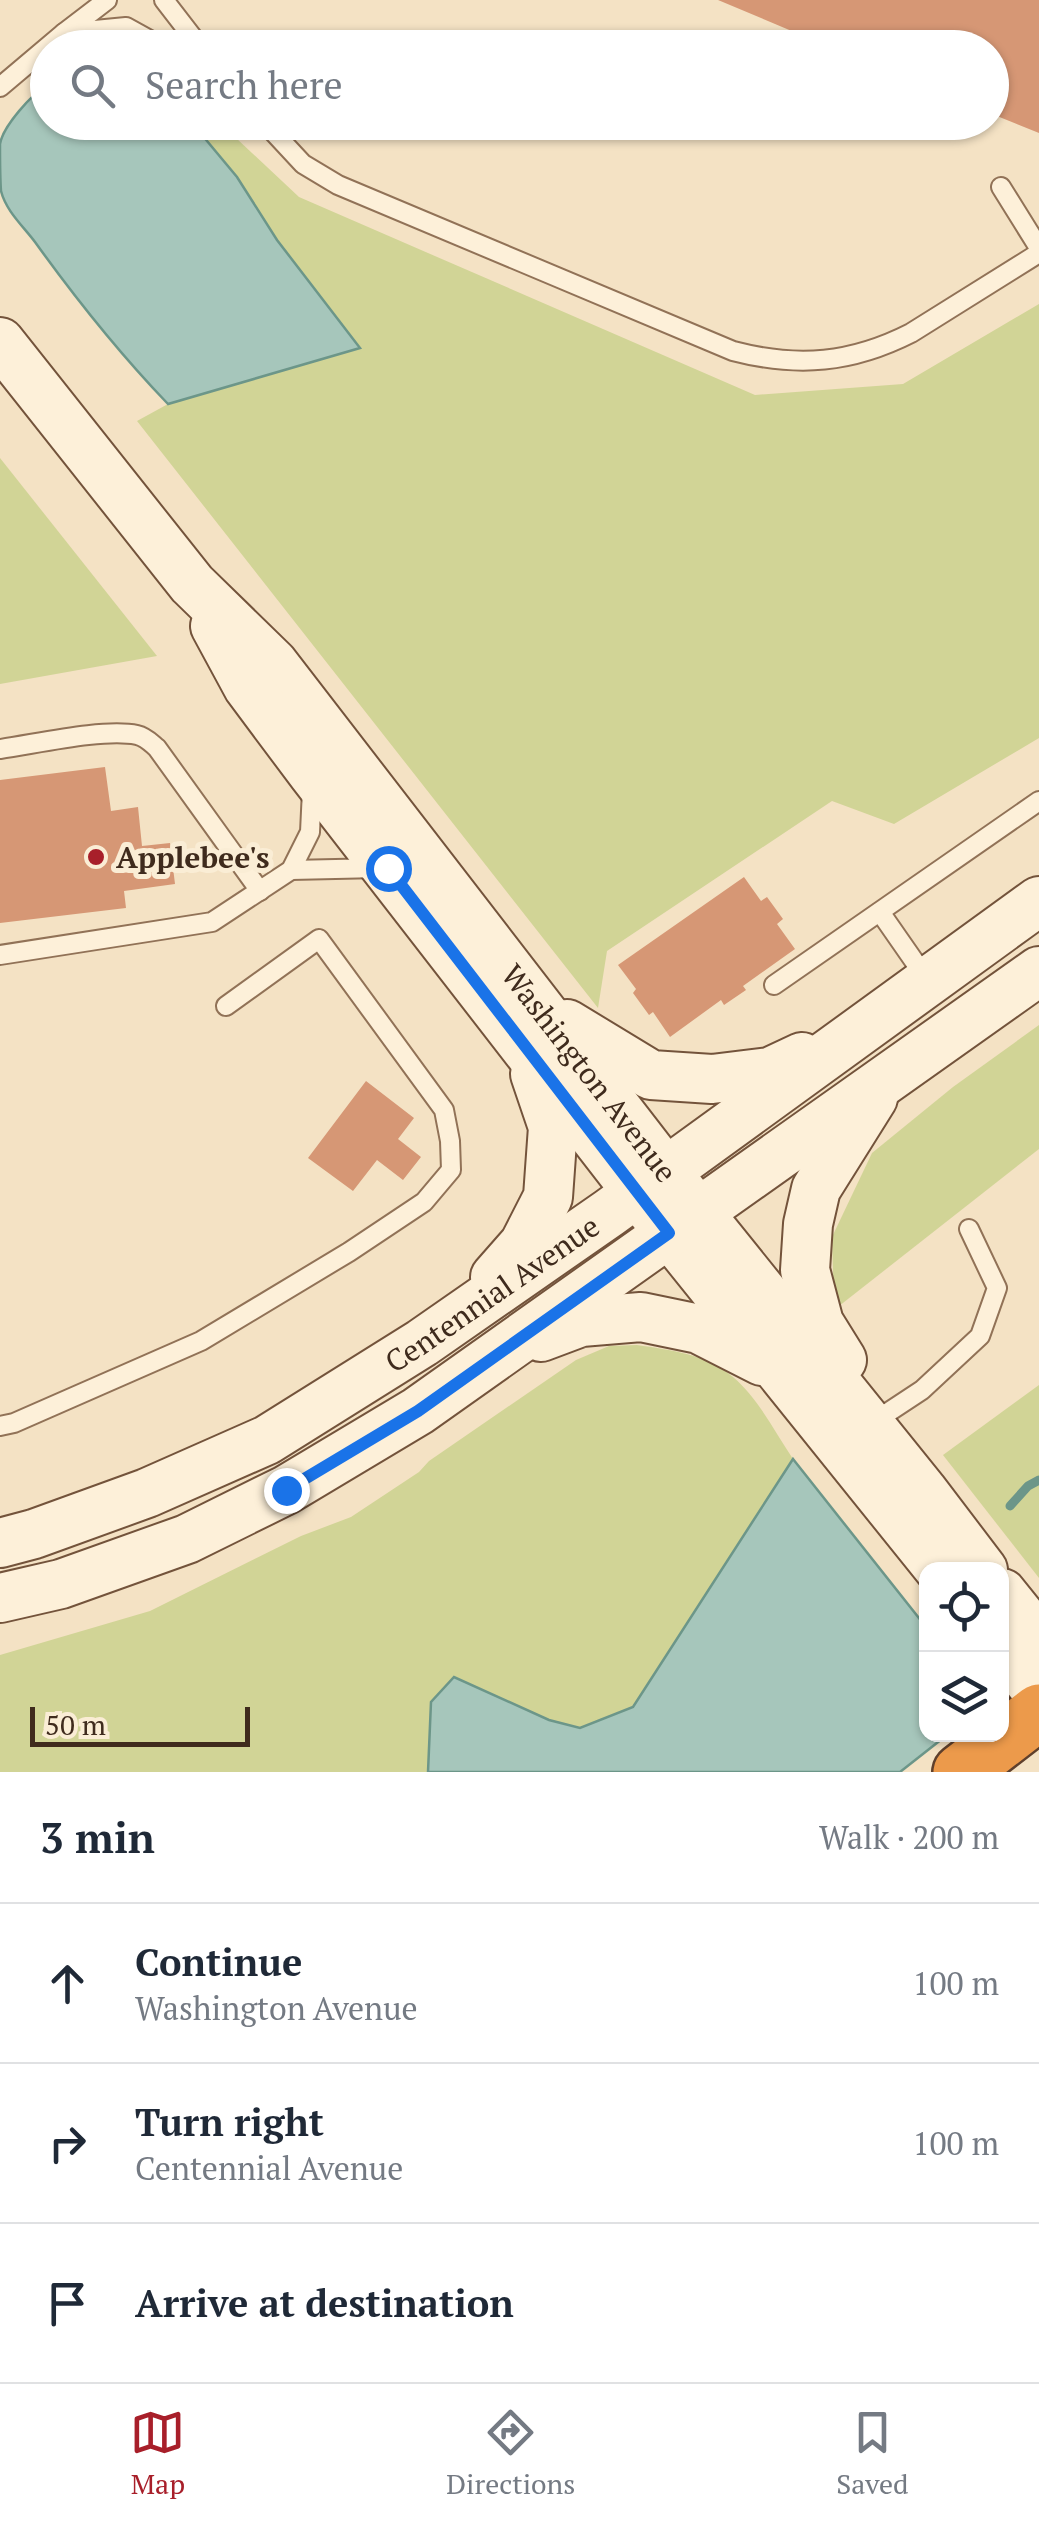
<!DOCTYPE html>
<meta charset="utf-8">
<style>
:root{--surface:#fff;--page:#f2f2f3;--text:#1f2937;--muted:#747a83;--line:#e0e1e3;--accent:#a81f2a}
body{margin:0;font-family:"PT Serif",serif;background:var(--page);color:var(--text)}
.controls{position:absolute;right:30px;bottom:30px;display:grid;overflow:hidden;border-radius:20px;box-shadow:0 2px 8px #0004}
.controls button{width:90px;height:90px;display:grid;place-items:center;padding:0;border:0;border-bottom:2px solid var(--line);background:var(--surface);color:var(--text);font:50px sans-serif}
.scale{position:absolute;left:30px;bottom:25px;width:220px;box-sizing:border-box;padding-left:10px;border:5px solid #3f2b1d;border-top:0;font-size:28px;line-height:35px;white-space:nowrap;color:#3f2b1d;-webkit-text-stroke:8px #faedd5;paint-order:stroke}
.stop{position:absolute;width:30px;height:30px;margin:-22px;border:8px solid #1a73e8;border-radius:50%;background:#fff}
.stop.end{background:#1a73e8;border-color:#fff;box-shadow:0 2px 10px #0008}
.list{margin:0;padding:0;list-style:none}
h2{display:flex;justify-content:space-between;align-items:center;height:130px;margin:0;padding:0 40px;font-size:42px}
h2 small{font-size:32px;font-weight:400;color:var(--muted)}
.list li{display:grid;grid-template-columns:65px 1fr auto;gap:30px;align-items:center;box-sizing:border-box;height:160px;padding:0 40px;border-top:2px solid var(--line)}
.list b{display:block;font-size:38px;white-space:nowrap}
.list p{margin:0;font-size:32px;white-space:nowrap;color:var(--muted)}
.list em{font-size:32px;font-style:normal;color:var(--muted)}
.icon{flex:none;width:55px;height:55px;fill:none;stroke:currentColor;stroke-width:2;stroke-linecap:round;stroke-linejoin:round}
.map{position:relative;flex:none;width:1039px;height:1772px;overflow:hidden}
.search{position:absolute;background:var(--surface);box-shadow:0 2px 8px #0004;left:30px;right:30px;top:30px;height:110px;display:flex;align-items:center;gap:25px;box-sizing:border-box;padding:0 35px;border-radius:55px;color:var(--muted);font-size:38px}
.sheet{height:610px;background:var(--surface)}
nav{display:flex;justify-content:space-around;align-items:center;box-sizing:border-box;height:140px;border-top:2px solid var(--line);background:var(--surface);font-size:28px;color:var(--muted)}
nav a{display:grid;justify-items:center;gap:5px}
nav .on{color:var(--accent)}
.map>svg:first-child{display:block}
.green{fill:#d1d496}
.water{fill:#a6c6bb;stroke:#6c9689;stroke-width:2.5}
.lines{fill:none;stroke-linecap:round;stroke-linejoin:round}
.stream{stroke:#6c9689;stroke-width:9}
.building{fill:#d69775}
.service-casing{stroke:#917257;stroke-width:22}
.secondary-casing{stroke:#73533b;stroke-width:52}
.motorway-casing{stroke:#5f402c;stroke-width:60}
.service{stroke:#fdf0d9;stroke-width:18}
.secondary{stroke:#fdf0d9;stroke-width:48}
.motorway{stroke:#ec9a4b;stroke-width:55}
.route{stroke:#1a73e8;stroke-width:12}
.poi-dot{fill:#a81f2a;stroke:#faedd5;stroke-width:4}
.labels{text-anchor:middle;dominant-baseline:central;stroke-width:10;stroke-linejoin:round;paint-order:stroke}
.poi-label{font-size:30px;font-weight:bold;fill:#3f2b1d;stroke:#faedd5;text-anchor:start}
.street-label{font-size:30px;fill:#3f2b1d;stroke:#faedd5}
</style>
<div class="map">
<svg width="1039" height="1772" viewBox="0 0 1039 1772">
<rect width="100%" height="100%" fill="#f4e2c4"/>
<g class="green">
<path d="M192,123H220L299,197L755,395L903,384L1039,304V738L894,824L832,801L607,951L598,1008L137,421L168,404L277,240L237,177Z"/>
<path d="M0,458L157,656L0,684Z"/>
<path d="M1039,1025V1149L834,1310L832,1237L872,1153L953,1087Z"/>
<path d="M637,1345C670,1350 707,1354 733,1377C758,1398 775,1432 793,1459L633,1707L580,1728L549,1720L431,1702L428,1772H0V1655L150,1611L301,1536L351,1517L419,1472L429,1461L576,1360L609,1346Z"/>
<path d="M1039,1385V1578L943,1455Z"/>
</g>
<g class="water">
<path d="M47,85L48,122L192,123L237,177L277,240L360,348L168,404C119,353 76,299 35,242C23,226 6,211 1,191C0,178 0,158 0,144C3,126 32,94 47,85Z"/>
<path d="M793,1459L926,1627V1734L947,1735L900,1772H428L431,1702L454,1677L549,1720L580,1728L633,1707Z"/>
</g>
<g class="lines">
<path class="stream" d="M1010,1506L1028,1486L1039,1480"/>
</g>
<g class="building">
<path d="M718,0H1039V133L992,114V48H832Z"/>
<path d="M105,767L111,811L138,807L142,846L170,843L175,884L124,891L126,908L0,923V780Z"/>
<path d="M744,877L761,901L767,897L783,919L777,924L795,949L743,986L746,990L724,1005L721,1000L670,1037L653,1012L649,1015L633,993L636,989L618,965Z"/>
<path d="M366,1081L414,1118L398,1139L421,1157L403,1180L377,1160L353,1191L308,1158Z"/>
</g>
<g class="lines">
<defs>
<g id="service">
<path d="M164,0L201,48"/>
<path d="M64,33L107,0"/>
<path d="M0,87L64,33L126,27L164,48"/>
<path d="M264,122L303,164L338,185L733,351C798,368 852,363 911,333L1039,253"/>
<path d="M1001,187L1039,248"/>
<path d="M0,749C36,744 104,728 137,735C146,737 151,743 157,748L260,891"/>
<path d="M291,870L380,868"/>
<path d="M880,912L928,981"/>
<path d="M0,955L212,922L291,870L310,832L312,790"/>
<path d="M774,985L1039,801"/>
<path d="M878,1419L922,1390L980,1336L997,1288L969,1229"/>
<path d="M0,1426L14,1423L201,1341L349,1252L424,1202L451,1170L450,1141L444,1110L319,939L226,1006"/>
</g>
<g id="secondary">
<path id="s1" d="M0,342L192,584L273,663L665,1171L923,1491L983,1570"/>
<path d="M215,626L248,687L313,774L669,1233L940,1570"/>
<path d="M567,1024L651,1075L712,1079L770,1072L802,1057"/>
<path d="M495,1277L524,1244L548,1197L553,1127L535,1074"/>
<path d="M541,1337L581,1322L641,1317L699,1329L762,1361"/>
<path d="M842,1360L819,1323L805,1270L808,1224L816,1189L873,1098"/>
<path id="s2" d="M0,1543L34,1534L147,1493L267,1440L422,1343L609,1213L1039,901"/>
<path d="M1002,1593L1039,1639"/>
<path d="M0,1598L61,1584L187,1539L286,1490L418,1411L1039,971"/>
<path d="M1002,1647L1039,1694"/>
</g>
<path id="motorway" d="M961,1772L1039,1712"/>
</defs>
<use href="#service" class="service-casing"/>
<use href="#secondary" class="secondary-casing"/>
<use href="#motorway" class="motorway-casing"/>
<use href="#service" class="service"/>
<use href="#secondary" class="secondary"/>
<use href="#motorway" class="motorway"/>
</g>
<g class="lines">
<path class="route" d="M286,1490L418,1411L669,1233L388,868"/>
</g>
<circle class="poi-dot" cx="96" cy="857" r="10"/>
<g class="labels">
<g class="poi-label">
<text x="116" y="857">Applebee's</text>
</g>
<g class="street-label">
<text stroke="none"><textPath href="#s1" startOffset="940">Washington Avenue</textPath></text>
<text stroke="none"><textPath href="#s2" startOffset="555">Centennial Avenue</textPath></text>
</g>
</g>
</svg>
<div class="controls">
<button><svg class="icon" aria-label="locate" viewBox="0 0 24 24"><circle cx="12" cy="12" r="6"/><path d="M12 2v4M12 18v4M2 12h4M18 12h4"/></svg></button>
<button><svg class="icon" aria-label="layers" viewBox="0 0 24 24"><path d="M12 4l9 5-9 5-9-5zM3 14l9 5 9-5"/></svg></button>
</div>
<div class="scale">50 m</div>
<div class="stop" style="left:388px;top:868px"></div>
<div class="stop end" style="left:286px;top:1490px"></div>
<div class="search"><svg class="icon" aria-label="search" viewBox="0 0 24 24"><circle cx="10" cy="10" r="6"/><path d="M15 15l6 6"/></svg>Search here</div>
</div>
<section class="sheet">
<h2>3 min<small>Walk · 200 m</small></h2>
<ul class="list">
<li><svg class="icon" aria-label="ahead" viewBox="0 0 24 24"><path d="M12 20V5M6 11l6-6 6 6"/></svg><div><b>Continue</b><p>Washington Avenue</p></div><em>100 m</em></li>
<li><svg class="icon" aria-label="right" viewBox="0 0 24 24"><path d="M7 20v-9h11M14 6l5 5-5 5"/></svg><div><b>Turn right</b><p>Centennial Avenue</p></div><em>100 m</em></li>
<li><svg class="icon" aria-label="arrive" viewBox="0 0 24 24"><path d="M6 21V4h12l-3 4 3 4H6"/></svg><div><b>Arrive at destination</b></div></li>
</ul>
</section>
<nav>
<a class="on"><svg class="icon" aria-label="map" viewBox="0 0 24 24"><path d="M3 6l6-2 6 2 6-2v14l-6 2-6-2-6 2zM9 4v14M15 6v14"/></svg>Map</a>
<a><svg class="icon" aria-label="directions" viewBox="0 0 24 24"><path d="M12 3l9 9-9 9-9-9zM9 14v-3h6M13 9l2 2-2 2"/></svg>Directions</a>
<a><svg class="icon" aria-label="saved" viewBox="0 0 24 24"><path d="M7 4h10v16l-5-4-5 4z"/></svg>Saved</a>
</nav>
